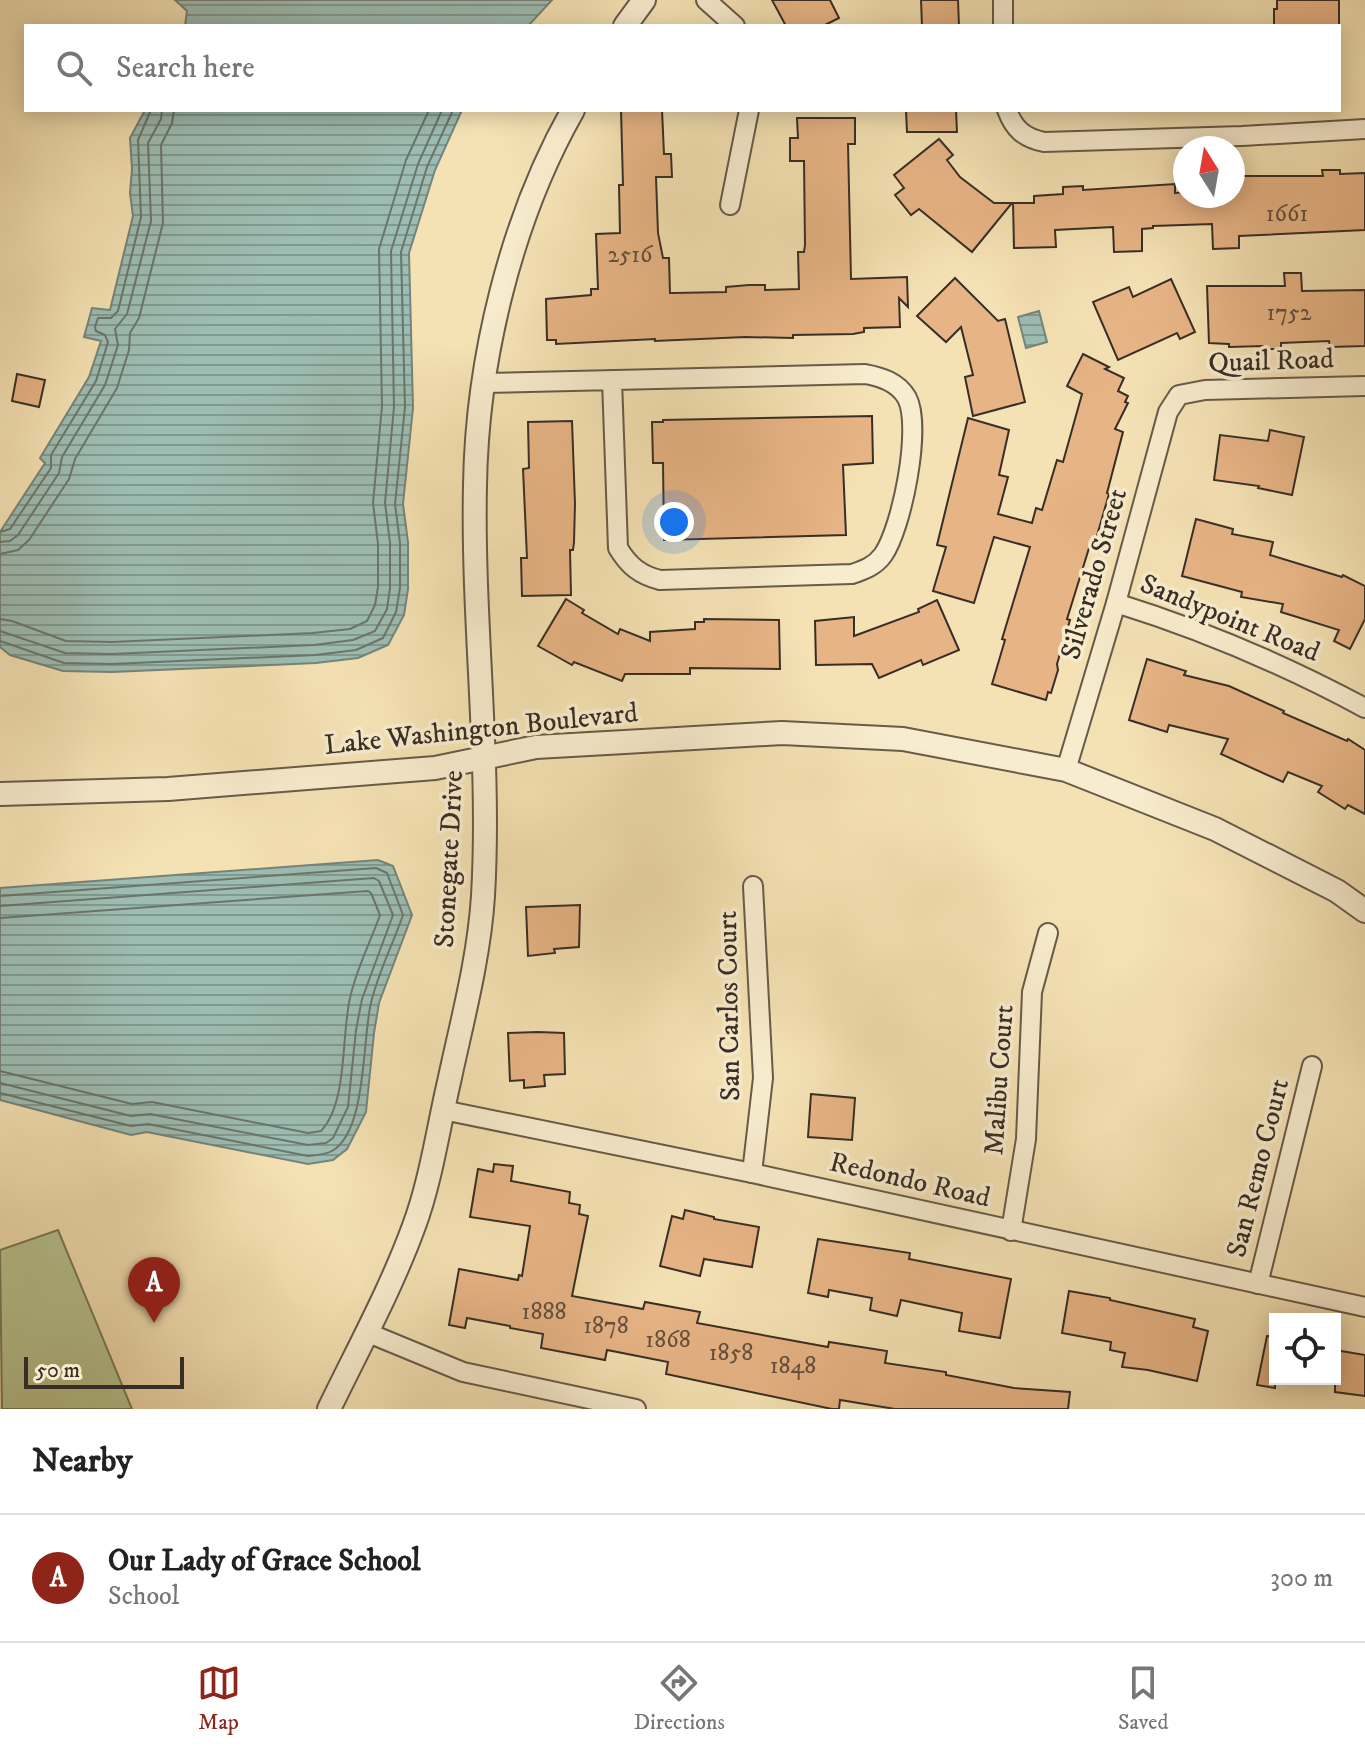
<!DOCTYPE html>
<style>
:root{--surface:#fff;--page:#f2f2f2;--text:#222;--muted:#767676;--line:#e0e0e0;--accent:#8f2418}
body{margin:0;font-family:"IM FELL DW Pica",serif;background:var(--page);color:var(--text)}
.controls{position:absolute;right:24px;bottom:24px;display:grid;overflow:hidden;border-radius:0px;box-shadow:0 4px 20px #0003}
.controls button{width:72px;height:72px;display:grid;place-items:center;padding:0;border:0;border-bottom:2px solid var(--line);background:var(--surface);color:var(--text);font:40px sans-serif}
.compass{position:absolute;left:1173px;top:136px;width:72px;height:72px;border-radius:50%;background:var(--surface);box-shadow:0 4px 20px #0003;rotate:349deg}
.scale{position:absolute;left:24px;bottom:20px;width:160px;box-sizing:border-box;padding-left:8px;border:4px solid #382e25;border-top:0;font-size:22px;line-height:28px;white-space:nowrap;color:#382e25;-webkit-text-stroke:6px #f8ecce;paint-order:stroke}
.you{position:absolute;left:674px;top:522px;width:28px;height:28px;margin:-20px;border:6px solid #fff;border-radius:50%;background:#1a73e8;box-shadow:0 0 0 12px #1a73e833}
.badge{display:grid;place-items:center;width:52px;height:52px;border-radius:50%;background:var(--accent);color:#fff;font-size:26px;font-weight:700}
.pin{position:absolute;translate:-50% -66px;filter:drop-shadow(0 2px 4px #0008)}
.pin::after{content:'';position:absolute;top:42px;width:28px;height:24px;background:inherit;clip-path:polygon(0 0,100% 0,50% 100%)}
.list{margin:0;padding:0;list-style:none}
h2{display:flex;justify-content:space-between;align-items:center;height:104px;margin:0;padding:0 32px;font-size:34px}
h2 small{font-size:26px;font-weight:400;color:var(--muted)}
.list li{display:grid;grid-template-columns:52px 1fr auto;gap:24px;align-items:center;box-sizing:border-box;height:128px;padding:0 32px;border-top:2px solid var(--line)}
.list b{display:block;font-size:30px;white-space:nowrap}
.list p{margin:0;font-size:26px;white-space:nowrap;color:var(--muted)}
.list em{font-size:26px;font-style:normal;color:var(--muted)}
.icon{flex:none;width:44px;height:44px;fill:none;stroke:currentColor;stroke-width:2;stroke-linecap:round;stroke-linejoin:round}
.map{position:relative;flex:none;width:1365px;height:1409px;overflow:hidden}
.search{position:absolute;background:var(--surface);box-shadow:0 4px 20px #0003;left:24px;right:24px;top:24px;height:88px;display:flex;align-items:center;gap:20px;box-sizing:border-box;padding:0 28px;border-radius:0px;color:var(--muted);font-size:30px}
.sheet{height:232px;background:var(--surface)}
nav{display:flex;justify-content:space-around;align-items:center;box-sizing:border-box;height:112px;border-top:2px solid var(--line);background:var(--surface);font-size:22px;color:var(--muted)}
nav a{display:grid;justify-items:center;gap:4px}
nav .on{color:var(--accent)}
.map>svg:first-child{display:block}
.garden{fill:#b7c490;stroke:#78795a;stroke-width:2}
.water{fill:url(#water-rules);stroke:#75847a;stroke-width:2}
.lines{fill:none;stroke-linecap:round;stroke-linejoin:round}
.shore{stroke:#6a766c;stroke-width:2}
.building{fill:#e7b485;stroke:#382e25;stroke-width:2}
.minor-casing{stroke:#675b49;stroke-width:22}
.tertiary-casing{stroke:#675b49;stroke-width:26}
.minor{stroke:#f8ecce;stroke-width:18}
.tertiary{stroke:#f8ecce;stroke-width:22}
.labels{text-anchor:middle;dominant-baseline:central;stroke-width:7;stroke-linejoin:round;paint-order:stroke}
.number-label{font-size:24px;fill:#64503d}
.street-label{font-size:28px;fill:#382e25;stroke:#f8ecce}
</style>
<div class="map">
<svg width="1365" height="1409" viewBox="0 0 1365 1409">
<defs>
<pattern id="water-rules" width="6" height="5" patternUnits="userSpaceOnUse" patternTransform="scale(2)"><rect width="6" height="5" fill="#9dbdb3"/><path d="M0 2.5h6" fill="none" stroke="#819a91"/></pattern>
</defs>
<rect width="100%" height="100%" fill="#f5e2b4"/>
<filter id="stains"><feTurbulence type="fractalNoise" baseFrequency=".0025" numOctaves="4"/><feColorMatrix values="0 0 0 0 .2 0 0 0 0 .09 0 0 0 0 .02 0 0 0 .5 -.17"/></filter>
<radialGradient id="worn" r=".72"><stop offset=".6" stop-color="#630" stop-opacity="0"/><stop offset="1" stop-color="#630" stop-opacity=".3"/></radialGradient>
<path class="garden" d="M58,1230L132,1409H2L0,1250Z"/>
<g class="water">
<path d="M175,0H552L528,26H185L187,11Z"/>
<path d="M145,110H462L435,170L409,253L413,408L403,504L408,542V589L404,615L388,645L358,658L316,663L112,672L63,671L10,655L0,647V532L45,463L40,458L89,377L101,341L84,337L92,308L110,310L133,216L130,193L132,169L130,138Z"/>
<path d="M1039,311L1047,342L1026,348L1018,317Z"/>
<path d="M378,860L393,866L412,915L379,1003L374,1033L366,1112L347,1149L333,1160L308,1164L147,1132L131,1135L0,1100V888Z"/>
</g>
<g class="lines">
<g class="shore">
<path d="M0,532L10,529L51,468V455L96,381L108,342L105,335L96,331L95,327L98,318H111L118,311L141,217L138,140L151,110"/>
<path d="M0,542L10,541L18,535L59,473L62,457L105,385L118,345L115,329L127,314L151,221L148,143L161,119L162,110"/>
<path d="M0,554L18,550L29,540L69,479L75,459L117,388L129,350L130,333L139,318L163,223L161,145L172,123L174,110"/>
<path d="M0,619L12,621L66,641L112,642L313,633L350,629L367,621L375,605L378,587V544L373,503L382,406L379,249L406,160L429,110"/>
<path d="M0,631L65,653L112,654L314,645L353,640L375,631L387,609L390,588V543L385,503L394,407L391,251L418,164L442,110"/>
<path d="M0,641L64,663L112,664L315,655L356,650L383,638L396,612L400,588V543L395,504L405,407L401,252L427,167L453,110"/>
<path d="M0,896L376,868L387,873L403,915C393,944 378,973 371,1003C362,1040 367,1131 332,1151C325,1155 316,1155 308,1156L148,1124L131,1126L0,1093"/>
<path d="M0,906L374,878L379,881L393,915L362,999L356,1030L348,1107L333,1138L326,1143L308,1145L150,1114L131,1116L0,1083"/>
<path d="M0,918L368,891L371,893L380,915C370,943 356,970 350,998C341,1037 348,1102 321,1131L308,1133L152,1102L132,1104L0,1071"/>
</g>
</g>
<g class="building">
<path d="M772,0H830L839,18L823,26H786Z"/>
<path d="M921,0H958L959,26H922Z"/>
<path d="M1277,0H1339V26H1274V9H1277Z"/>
<path d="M621,110H662L664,154H671L672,177H656L658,233L663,258H669L670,293H674L726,292V287L749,285H765V290L799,289L798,252H804L805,245L804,161H790V138H798L797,118H855V144H848L851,279L907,277L908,307L899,298L900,327L864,328V332L853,334L793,335V338L745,337L655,341V339L556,344V340H547L546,299L591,295V289H598L596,234L620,233L619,185H623Z"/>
<path d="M906,110H956L957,132H907Z"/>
<path d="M939,139L953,155L947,160L960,177L994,203H1012L972,252L919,209L911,215L895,195L904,188L894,175Z"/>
<path d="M1322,170H1340V174L1365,173V230L1239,236V248L1213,249L1212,224L1153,226V228L1142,229V251L1114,252L1113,227L1055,230L1056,247L1014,248L1013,203H1034V196L1063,194V187L1083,186V190L1175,184V193L1185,192V196H1233V182H1237L1236,176H1323Z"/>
<path d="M1284,273H1301L1302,291L1365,290V346L1330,347L1329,341L1281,343V349H1263V346L1229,347V344L1209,343L1207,286H1285Z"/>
<path d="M955,278L998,321L1005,319L1025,402L973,416L965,377L973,375L961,327L946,342L917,316Z"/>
<path d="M1171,279L1195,332L1180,339L1177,333L1118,360L1093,302L1129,287L1133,297Z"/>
<path d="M1083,354L1109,367L1105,369L1124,378L1118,391L1128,396L1125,402L1128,403L1115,429L1123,432L1107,493L1109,494L1094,546L1090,545L1067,619L1070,620L1057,664L1058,670L1051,693L1048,692L1046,700L992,684L1005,640L1002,639L1030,547L994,537L974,603L933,591L946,547L937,545L968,418L1009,430L999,475L1008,477L998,514L1032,523L1036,508L1042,510L1057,460L1063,462L1082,394L1067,386Z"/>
<path d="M17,374L45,380L39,407L12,401Z"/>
<path d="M872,416L873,463L843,465L846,535L664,540L663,463H653L652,422H663V420Z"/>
<path d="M572,421L575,504L574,542L573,550H570L571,595L522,596L521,558H527L523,469L529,468L528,422Z"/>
<path d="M1270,430L1304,437L1292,495L1258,488L1259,486L1214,480L1220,435L1268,441Z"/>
<path d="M1196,519L1233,529L1232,534L1273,542L1270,555L1342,577L1343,575L1365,586V619L1350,649L1334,641L1339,630L1281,612L1283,604L1241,597L1242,592L1182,576Z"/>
<path d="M566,599L584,610L582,613L618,634L620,629L650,641V632L695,629V622H704V619L779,620L780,669L690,668V674H625L622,681L574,662L572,665L538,646Z"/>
<path d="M937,600L959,650L923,665L921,660L879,678L872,664L816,665L815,621L854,617V636L919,612L918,609Z"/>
<path d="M1147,659L1186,671L1184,675L1229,686L1284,711L1283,713L1347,741L1348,739L1365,750V814L1348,805L1345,809L1318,792L1322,786L1288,772L1283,782L1221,754L1228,739L1169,725L1167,732L1129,720Z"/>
<path d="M580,905L579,947L554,949L555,953L528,956L526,907Z"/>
<path d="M538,1032L564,1033L565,1074L544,1075L545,1086L524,1088V1080L510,1081L508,1033Z"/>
<path d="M811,1094L855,1098L852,1140L808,1137Z"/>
<path d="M494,1164L513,1166L511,1181L570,1192L569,1203L580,1205L579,1214L588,1216L572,1296L643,1309L645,1302L700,1312L697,1323L828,1347L829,1342L887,1351L885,1363L946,1372V1375L1014,1388L1070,1392L1068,1409H895L840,1400L839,1409H832L666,1374L668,1362L607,1350L605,1360L541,1348L543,1334L510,1328V1326L467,1318L465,1328L449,1325L459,1269L518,1280L519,1275L522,1276L530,1226L470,1217L478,1169L493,1172Z"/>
<path d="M685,1210L714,1217V1219L759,1227L752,1267L704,1259L700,1276L660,1266L672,1216L683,1219Z"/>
<path d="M818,1239L910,1253L909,1259L1011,1279L1000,1338L959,1331L962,1313L901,1300L897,1316L870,1310L872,1298L829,1290L828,1297L808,1293Z"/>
<path d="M1069,1291L1110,1298V1300L1195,1319L1193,1327L1208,1331L1197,1381L1148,1370L1122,1367L1125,1353L1110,1350L1111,1342L1062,1333Z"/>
<path d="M1267,1336L1275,1337V1388L1257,1385Z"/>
<path d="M1335,1350L1365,1355V1396L1335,1392Z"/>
</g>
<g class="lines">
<defs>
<g id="minor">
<path d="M706,0L735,26"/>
<path d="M1003,0V26"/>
<path d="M1007,110C1014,129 1024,138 1044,142L1242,136L1365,129"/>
<path d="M730,205L749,110"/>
<path d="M485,383L865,374C881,377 898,382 907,398C922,427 902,528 883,555C875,566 864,570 852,574L660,580C640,575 629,566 618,548L612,380"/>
<path d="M1116,603C1203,630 1285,665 1365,708"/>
<path d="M1066,770L1116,603L1168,412L1179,395L1205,390L1365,386"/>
<path d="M443,1110L752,1173L1365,1307"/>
<path d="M752,1173L763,1078L753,886"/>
<path d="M1011,1231L1026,1139L1032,992L1048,933"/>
<path d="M1258,1284L1312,1066"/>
<path d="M366,1332L463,1372L636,1409"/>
</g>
<g id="tertiary">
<path d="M625,26L644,0"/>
<path d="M0,794L168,789L435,768L536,747L607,743L782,733L903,739L1066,770L1215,829L1337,891L1365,911"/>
<path d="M329,1409C358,1349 391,1289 414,1226C431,1180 438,1129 449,1082C462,1021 479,959 483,896C491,759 472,622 475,485C477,360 511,219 573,110"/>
</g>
</defs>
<use href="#minor" class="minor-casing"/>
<use href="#tertiary" class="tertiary-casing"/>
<use href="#minor" class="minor"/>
<use href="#tertiary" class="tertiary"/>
</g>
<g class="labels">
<g class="number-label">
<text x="1287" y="214">1661</text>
<text x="630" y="255">2516</text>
<text x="1289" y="313">1752</text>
<text x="544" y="1312">1888</text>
<text x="606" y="1326">1878</text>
<text x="668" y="1340">1868</text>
<text x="731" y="1353">1858</text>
<text x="793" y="1366">1848</text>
</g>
<g class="street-label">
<text transform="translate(1271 361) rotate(-2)">Quail Road</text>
<text transform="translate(1094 574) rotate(-74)">Silverado Street</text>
<text transform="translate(1230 618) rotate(22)">Sandypoint Road</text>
<text transform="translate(481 729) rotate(-6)">Lake Washington Boulevard</text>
<text transform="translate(449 859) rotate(-87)">Stonegate Drive</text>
<text transform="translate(729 1006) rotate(-91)">San Carlos Court</text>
<text transform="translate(999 1080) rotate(-86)">Malibu Court</text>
<text transform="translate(1258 1168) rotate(-76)">San Remo Court</text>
<text transform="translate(910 1180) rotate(13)">Redondo Road</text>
</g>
</g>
<rect width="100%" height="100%" filter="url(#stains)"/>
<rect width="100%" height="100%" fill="url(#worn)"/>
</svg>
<div class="controls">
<button><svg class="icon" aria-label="locate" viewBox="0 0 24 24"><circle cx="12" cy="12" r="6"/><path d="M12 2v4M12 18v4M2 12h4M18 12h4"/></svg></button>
</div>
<svg class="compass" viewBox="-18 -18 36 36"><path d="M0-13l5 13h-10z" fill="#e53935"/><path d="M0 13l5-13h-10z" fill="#767676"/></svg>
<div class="scale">50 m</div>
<div class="you"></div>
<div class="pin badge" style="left:154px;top:1323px">A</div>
<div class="search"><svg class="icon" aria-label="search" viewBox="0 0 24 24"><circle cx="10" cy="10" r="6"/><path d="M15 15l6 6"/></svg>Search here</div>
</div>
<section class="sheet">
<h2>Nearby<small></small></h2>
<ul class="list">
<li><span class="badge">A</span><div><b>Our Lady of Grace School</b><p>School</p></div><em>300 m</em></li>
</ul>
</section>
<nav>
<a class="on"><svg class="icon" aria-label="map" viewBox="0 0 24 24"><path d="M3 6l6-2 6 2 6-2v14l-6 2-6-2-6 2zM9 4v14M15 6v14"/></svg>Map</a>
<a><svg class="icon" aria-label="directions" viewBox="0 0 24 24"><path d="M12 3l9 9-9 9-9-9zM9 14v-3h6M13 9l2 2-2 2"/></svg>Directions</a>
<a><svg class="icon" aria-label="saved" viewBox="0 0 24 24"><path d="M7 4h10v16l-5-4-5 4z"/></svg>Saved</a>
</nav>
